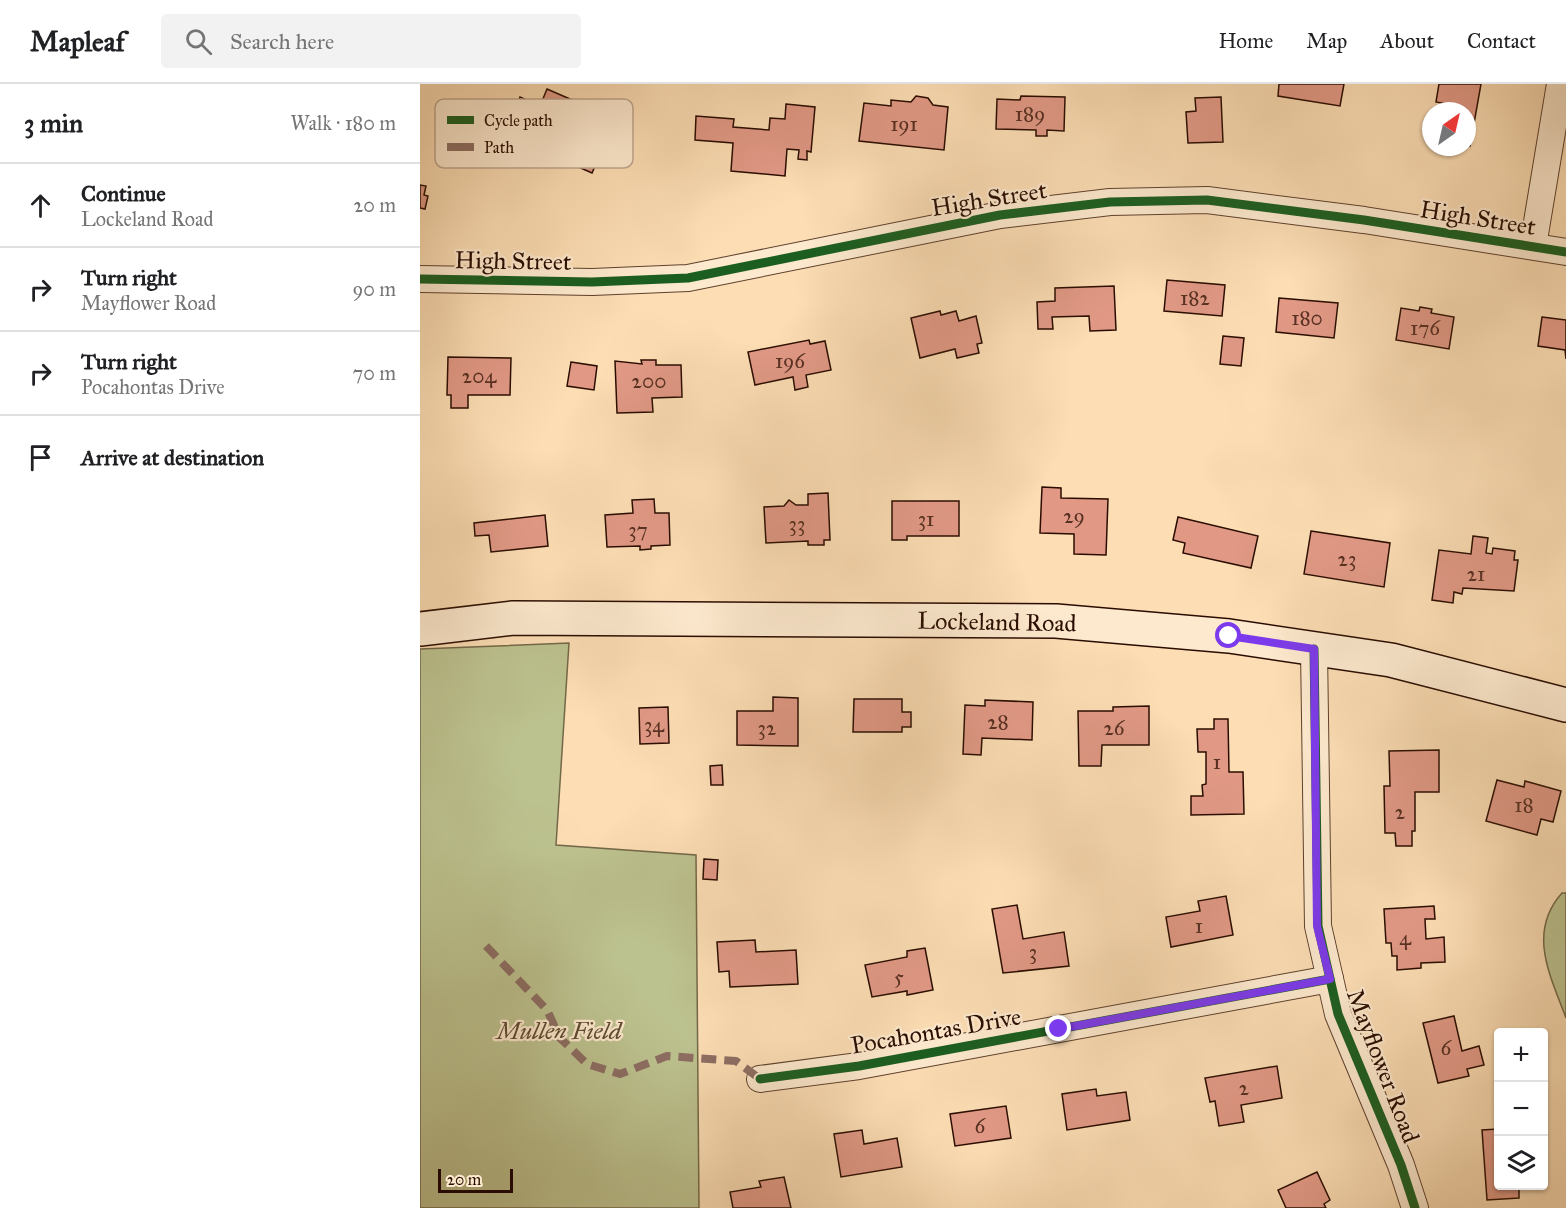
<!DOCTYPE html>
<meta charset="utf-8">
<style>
:root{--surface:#fff;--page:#f2f2f2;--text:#202124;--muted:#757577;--line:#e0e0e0}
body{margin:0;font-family:"IM FELL Great Primer",serif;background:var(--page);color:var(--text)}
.controls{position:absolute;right:18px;bottom:18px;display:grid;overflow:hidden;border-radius:6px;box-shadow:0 2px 4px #0004}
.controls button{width:54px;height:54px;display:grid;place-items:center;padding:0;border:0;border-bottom:2px solid var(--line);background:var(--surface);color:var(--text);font:30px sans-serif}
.compass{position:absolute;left:1002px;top:18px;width:54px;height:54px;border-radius:50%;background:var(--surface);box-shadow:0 2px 4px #0004;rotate:34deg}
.scale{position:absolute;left:18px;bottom:15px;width:75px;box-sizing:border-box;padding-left:6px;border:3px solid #2a0d00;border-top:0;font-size:16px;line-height:21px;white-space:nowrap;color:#2a0d00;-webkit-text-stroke:4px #fde9ce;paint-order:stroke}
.stop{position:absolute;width:18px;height:18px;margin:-14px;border:4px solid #7c3aed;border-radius:50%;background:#fff}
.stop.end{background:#7c3aed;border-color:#fff;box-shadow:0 2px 6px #0008}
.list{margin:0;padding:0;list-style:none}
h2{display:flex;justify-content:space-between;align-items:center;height:78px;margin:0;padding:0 24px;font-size:26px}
h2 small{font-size:20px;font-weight:400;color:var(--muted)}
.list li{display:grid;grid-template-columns:39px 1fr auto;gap:18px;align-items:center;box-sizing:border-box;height:84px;padding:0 24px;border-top:2px solid var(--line)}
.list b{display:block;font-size:22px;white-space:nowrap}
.list p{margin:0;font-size:20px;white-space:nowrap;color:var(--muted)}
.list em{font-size:20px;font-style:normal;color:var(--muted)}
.icon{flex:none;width:33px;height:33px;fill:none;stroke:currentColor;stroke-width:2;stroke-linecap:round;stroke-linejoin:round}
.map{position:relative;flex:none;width:1146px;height:1124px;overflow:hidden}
header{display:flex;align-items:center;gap:36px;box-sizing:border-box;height:84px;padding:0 30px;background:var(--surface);border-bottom:2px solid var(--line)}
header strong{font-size:28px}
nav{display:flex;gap:33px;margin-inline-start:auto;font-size:21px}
.search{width:420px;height:54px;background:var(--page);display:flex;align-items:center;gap:15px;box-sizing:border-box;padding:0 21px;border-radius:6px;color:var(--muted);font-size:22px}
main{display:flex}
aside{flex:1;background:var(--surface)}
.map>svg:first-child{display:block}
.green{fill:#bcc28f;stroke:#736848;stroke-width:1.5}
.building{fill:#e19986;stroke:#2a0d00;stroke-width:1.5}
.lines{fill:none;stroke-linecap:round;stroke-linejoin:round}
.street-casing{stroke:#5e412d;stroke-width:28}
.secondary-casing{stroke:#2a0d00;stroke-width:36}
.street{stroke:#fde9ce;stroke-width:26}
.secondary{stroke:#fde9ce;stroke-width:33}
.quiet{stroke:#8d6e63;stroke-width:8;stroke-dasharray:15 8;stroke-linecap:butt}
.cycleway-casing{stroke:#fde9ce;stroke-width:13}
.cycleway{stroke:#1b5e20;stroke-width:9}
.route{stroke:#7c3aed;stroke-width:8}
.labels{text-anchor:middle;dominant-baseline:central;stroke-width:4.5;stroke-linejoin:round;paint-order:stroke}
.number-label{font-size:21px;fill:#583022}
.street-label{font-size:24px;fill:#2a0d00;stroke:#fde9ce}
.park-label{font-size:24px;font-style:italic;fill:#5d4c32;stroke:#fde9ce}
.key{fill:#fde9ce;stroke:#bea790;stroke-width:1.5}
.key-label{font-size:16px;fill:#2a0d00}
</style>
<header>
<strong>Mapleaf</strong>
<div class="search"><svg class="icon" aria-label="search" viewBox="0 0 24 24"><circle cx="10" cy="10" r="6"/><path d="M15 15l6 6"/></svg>Search here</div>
<nav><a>Home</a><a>Map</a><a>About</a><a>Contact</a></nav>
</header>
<main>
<aside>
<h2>3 min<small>Walk · 180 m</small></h2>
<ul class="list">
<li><svg class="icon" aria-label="ahead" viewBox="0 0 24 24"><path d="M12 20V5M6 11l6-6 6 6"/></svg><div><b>Continue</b><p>Lockeland Road</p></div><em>20 m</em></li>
<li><svg class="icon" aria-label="right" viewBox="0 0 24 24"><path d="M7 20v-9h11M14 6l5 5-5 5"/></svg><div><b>Turn right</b><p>Mayflower Road</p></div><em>90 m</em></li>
<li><svg class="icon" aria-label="right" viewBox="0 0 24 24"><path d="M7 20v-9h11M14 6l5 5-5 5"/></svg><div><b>Turn right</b><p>Pocahontas Drive</p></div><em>70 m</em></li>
<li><svg class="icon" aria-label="arrive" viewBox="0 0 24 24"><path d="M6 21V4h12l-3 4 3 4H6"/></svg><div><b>Arrive at destination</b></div></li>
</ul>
</aside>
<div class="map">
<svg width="1146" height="1124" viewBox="0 0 1146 1124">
<rect width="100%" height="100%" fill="#fcddb4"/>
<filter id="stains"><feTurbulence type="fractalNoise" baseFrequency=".00333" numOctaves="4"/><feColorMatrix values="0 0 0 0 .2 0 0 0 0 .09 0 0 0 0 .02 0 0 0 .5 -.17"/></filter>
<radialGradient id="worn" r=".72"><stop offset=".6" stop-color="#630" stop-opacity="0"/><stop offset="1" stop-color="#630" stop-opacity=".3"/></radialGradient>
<g class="green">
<path d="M149,559L136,761L276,771L279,1124H0V565Z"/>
<path d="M1142,809H1146V934C1130,891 1107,848 1142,809Z"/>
</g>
<g class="building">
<path d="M859,0H924L920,22L858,12Z"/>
<path d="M1019,0H1061L1050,62H1047V27H1026L1027,20L1016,18Z"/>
<path d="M127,5L189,32L184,43L191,46L172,89L138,74L135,83L103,67L111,48L89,39L100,13L120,22Z"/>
<path d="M496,12L508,14L513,21L528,23L524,66L439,57L444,19L471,22V16L491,18Z"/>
<path d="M601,12L645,13L644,47L627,46V52H616V46L576,45L577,15L600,16Z"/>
<path d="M801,13L803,58L768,59L766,28L776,27L775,14Z"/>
<path d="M366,20L395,23L391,68L387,67V76L378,75L379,66L367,65L365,92L311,87L313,59L275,56L276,32L314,35L313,43L349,46L350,34L365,35Z"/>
<path d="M0,101L6,102L4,111L8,112L5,125L0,124Z"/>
<path d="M747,196L805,201L802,232L744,227Z"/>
<path d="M694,202L696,246L670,247L669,232L632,233L633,245H618L617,218L635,217V204Z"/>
<path d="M859,214L918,219L914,254L856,248Z"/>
<path d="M1000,223L1012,225L1011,229L1034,233L1029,265L976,256L981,224L999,227Z"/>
<path d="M520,227L521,231L536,227L539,237L556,232L562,259L557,260L559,269L537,274L535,265L500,274L491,234Z"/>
<path d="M1122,233L1146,236V275L1145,266L1118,262Z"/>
<path d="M803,252L824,254L821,282L800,280Z"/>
<path d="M389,256L390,260L405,257L411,286L386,291L388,303L375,306L373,293L335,301L328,268Z"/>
<path d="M28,273L91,274L90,311H48V324H31V311H27Z"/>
<path d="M221,276H236V281H261L262,313L232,314L233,328L197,329L195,277L222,280Z"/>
<path d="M151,278L177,282L174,306L147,302Z"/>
<path d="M622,403L641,404V414L688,415L686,471L654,470V450L620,449Z"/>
<path d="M408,409L410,456H404V461H388V457L346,459L344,423L364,422L369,416L376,421H388V410Z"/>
<path d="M234,415L235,429H249L250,461L231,462V465L220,466V462L187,463L185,431L213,429L212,416Z"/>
<path d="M472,417H539V452H487V456H472Z"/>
<path d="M125,431L128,462L71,468L69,451L55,452L54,439Z"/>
<path d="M758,433L838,452L831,484L763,469L765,459L753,456Z"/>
<path d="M891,447L970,459L964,503L884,490Z"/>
<path d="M1053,452L1068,454L1066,469L1072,470L1073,464L1095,467L1094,476H1098L1094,507L1043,504L1042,510L1034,508L1033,519L1012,516L1019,466L1051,470Z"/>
<path d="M353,613L378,614V662L317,661V627H353Z"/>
<path d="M434,615H482V628H491V643H482V648H433Z"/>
<path d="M565,616L613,618L612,656L562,654L561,671L543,670L545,621L565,622Z"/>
<path d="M729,622V661H682L681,682H659L658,627H693V623Z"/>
<path d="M248,623L249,659L220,660L219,624Z"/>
<path d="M794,635H808L809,688H823L824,730L771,731V712H783L782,701L786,700V668H778L777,645H794Z"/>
<path d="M1019,666V708H995V747H992V762H976L975,749H965L964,702H970L969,667Z"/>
<path d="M302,681L303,701H291L290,682Z"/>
<path d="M1077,696L1104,703L1105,697L1141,707L1133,738L1121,735L1117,751L1066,737Z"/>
<path d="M284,775L298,776L297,796L283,795Z"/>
<path d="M806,812L813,851L751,863L746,833L780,827L778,817Z"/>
<path d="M597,821L603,855L644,848L649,882L583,889L572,825Z"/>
<path d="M1014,822L1015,835H1005L1006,855L1024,853L1025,878L1001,879V884L977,886V872H972L971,859H966L964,825Z"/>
<path d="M335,856L336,868L376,866L378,900L310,903L309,887L299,888L297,858Z"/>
<path d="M505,864L513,906L487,911V907L452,913L445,881L487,873V867Z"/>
<path d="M1034,932L1042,967L1059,962L1064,981L1047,985L1049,992L1018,999L1003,939Z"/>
<path d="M857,982L862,1014L821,1021L824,1038L799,1042L795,1017L790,1018L785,994Z"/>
<path d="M676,1005L677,1012L706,1008L710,1036L647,1046L642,1010Z"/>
<path d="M586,1022L591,1054L535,1062L530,1030Z"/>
<path d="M1078,1045V1102H1099V1114L1067,1116L1062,1046Z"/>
<path d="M442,1046L444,1060L477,1054L482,1083L421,1093L414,1050Z"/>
<path d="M897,1088L910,1116L904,1120L906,1124H866L858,1106Z"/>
<path d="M364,1093L371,1124H313L310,1108L341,1103L339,1097Z"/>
</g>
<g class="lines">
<defs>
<g id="street">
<path d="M1113,162L1140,0"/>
<path d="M0,195L172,198L268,194L580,131L690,118L787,116L944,136L1146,168"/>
<path d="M894,565L898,842L918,930L981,1081L995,1124"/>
<path d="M340,995L439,982L910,895"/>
</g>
<path id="secondary" d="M0,545L93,534L636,537L809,552L971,576L1146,621"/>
</defs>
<use href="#street" class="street-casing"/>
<use href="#secondary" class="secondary-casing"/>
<use href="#street" class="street"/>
<use href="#secondary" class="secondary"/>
<path class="quiet" d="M66,862L127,926L140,954L167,980L200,990L247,972L316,977L340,995"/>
<defs>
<g id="cycleway">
<path d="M0,195L172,198L268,194L580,131L690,118L787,116L944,136L1146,168"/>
<path d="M894,565L898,842L918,930L981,1081L995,1124"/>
<path d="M340,995L439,982L910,895"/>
</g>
</defs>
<use href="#cycleway" class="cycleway-casing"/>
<use href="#cycleway" class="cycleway"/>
</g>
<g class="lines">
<path class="route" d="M639,945L910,895L897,842L894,565L809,552"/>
</g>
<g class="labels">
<g class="number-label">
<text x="610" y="30">189</text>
<text x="484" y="40">191</text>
<text x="775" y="214">182</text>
<text x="887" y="234">180</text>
<text x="1005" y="244">176</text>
<text x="370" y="277">196</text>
<text x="59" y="292">204</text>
<text x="229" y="297">200</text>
<text x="654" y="432">29</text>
<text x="506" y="435">31</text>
<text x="377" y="440">33</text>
<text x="218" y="446">37</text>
<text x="927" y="475">23</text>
<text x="1056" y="490">21</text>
<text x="578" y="638">28</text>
<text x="234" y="641">34</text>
<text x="347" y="644">32</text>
<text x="694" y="644">26</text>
<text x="797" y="678">1</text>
<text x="1104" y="721">18</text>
<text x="980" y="728">2</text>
<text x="779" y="842">1</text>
<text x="985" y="854">4</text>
<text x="613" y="868">3</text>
<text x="479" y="893">5</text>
<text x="1026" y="964">6</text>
<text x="824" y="1004">2</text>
<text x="560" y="1042">6</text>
</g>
<g class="street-label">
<text transform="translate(569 115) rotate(-9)">High Street</text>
<text transform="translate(1058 134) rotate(9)">High Street</text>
<text transform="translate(93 177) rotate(1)">High Street</text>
<text transform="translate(577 538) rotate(1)">Lockeland Road</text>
<text transform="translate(516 947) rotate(-10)">Pocahontas Drive</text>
<text transform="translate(963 982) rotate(69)">Mayflower Road</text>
</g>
<g class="park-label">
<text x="139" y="947">Mullen Field</text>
</g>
</g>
<rect x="15" y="15" width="198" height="69" rx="9" class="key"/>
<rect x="27" y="32" width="27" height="8" fill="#1b5e20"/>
<rect x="27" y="59" width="27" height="8" fill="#8d6e63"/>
<g class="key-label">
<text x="64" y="42">Cycle path</text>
<text x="64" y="69">Path</text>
</g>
<rect width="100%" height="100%" filter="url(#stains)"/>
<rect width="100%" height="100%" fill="url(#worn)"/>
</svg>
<div class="controls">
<button>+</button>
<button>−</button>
<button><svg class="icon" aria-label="layers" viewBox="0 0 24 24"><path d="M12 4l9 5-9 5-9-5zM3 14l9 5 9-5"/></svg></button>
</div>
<svg class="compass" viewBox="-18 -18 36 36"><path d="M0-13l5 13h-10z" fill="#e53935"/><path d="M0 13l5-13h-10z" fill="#757577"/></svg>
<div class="scale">20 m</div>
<div class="stop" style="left:809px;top:552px"></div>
<div class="stop end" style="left:639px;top:945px"></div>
</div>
</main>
